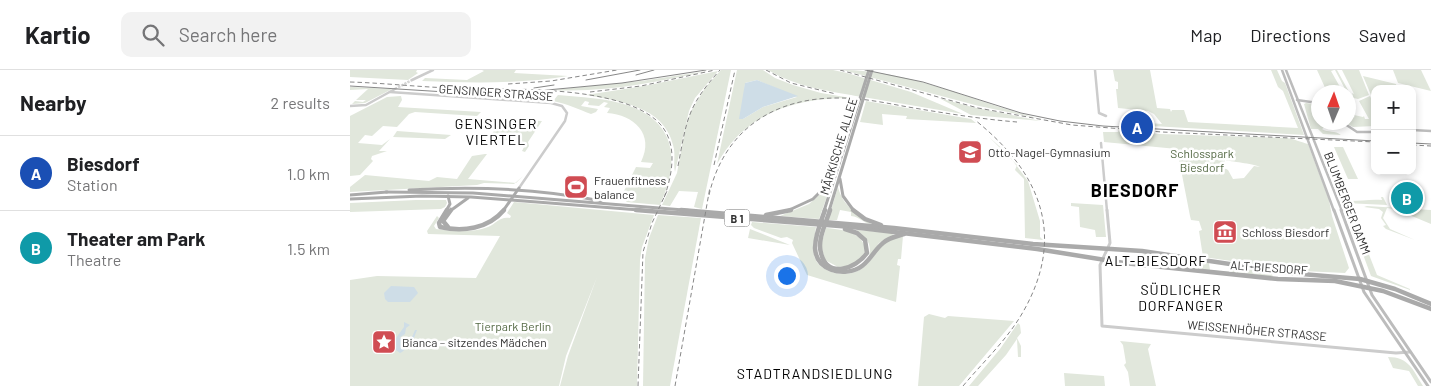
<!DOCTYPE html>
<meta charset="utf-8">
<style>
:root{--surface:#fff;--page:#f2f2f2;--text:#202124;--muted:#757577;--line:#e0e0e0;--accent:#1a73e8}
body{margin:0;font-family:Barlow,sans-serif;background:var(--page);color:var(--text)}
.controls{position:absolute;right:15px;top:15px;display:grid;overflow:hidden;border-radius:10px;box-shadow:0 2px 8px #0003}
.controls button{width:45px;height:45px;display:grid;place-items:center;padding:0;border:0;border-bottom:1px solid var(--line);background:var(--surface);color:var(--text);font:25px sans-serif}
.compass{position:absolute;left:961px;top:15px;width:45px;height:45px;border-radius:50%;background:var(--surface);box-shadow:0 2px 8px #0003;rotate:2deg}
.you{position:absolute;left:436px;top:205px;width:18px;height:18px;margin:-12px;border:4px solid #fff;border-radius:50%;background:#1a73e8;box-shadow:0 0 0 8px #1a73e833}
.badge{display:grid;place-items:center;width:32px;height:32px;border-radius:50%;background:var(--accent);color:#fff;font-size:16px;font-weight:700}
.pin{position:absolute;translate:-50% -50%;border:2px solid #fff;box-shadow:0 1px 5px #0006}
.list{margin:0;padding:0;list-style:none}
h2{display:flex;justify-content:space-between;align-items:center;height:65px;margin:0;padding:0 20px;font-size:21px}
h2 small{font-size:16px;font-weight:400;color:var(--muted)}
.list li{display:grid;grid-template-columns:32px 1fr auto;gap:15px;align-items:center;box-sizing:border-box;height:75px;padding:0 20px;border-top:1px solid var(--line)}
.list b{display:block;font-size:19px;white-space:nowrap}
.list p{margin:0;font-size:16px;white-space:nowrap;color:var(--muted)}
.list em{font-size:16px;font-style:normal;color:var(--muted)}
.icon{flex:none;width:28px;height:28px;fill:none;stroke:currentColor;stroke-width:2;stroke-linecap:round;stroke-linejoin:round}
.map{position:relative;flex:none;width:1081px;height:316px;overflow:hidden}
header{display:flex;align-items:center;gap:30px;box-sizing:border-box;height:70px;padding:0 25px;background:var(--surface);border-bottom:1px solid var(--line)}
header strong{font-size:24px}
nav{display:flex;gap:28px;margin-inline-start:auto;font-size:18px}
.search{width:350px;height:45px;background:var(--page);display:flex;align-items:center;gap:12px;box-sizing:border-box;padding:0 18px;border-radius:10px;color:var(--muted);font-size:19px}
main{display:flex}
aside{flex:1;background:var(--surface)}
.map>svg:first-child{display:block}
.green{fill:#e1e7dc;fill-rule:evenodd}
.water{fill:#cedde7}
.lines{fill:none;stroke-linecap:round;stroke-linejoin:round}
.tertiary-tunnel{stroke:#d6d6d6;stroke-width:2.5;stroke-dasharray:2.5 1;stroke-linecap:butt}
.tertiary-far1{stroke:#ccc;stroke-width:2.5}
.tertiary{stroke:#ccc;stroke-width:3}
.secondary-far1{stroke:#bcbcbc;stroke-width:2.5}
.secondary{stroke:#bcbcbc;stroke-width:3}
.primary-far1{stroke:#aaa;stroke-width:3}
.primary{stroke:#aaa;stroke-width:4.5}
.tram{stroke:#878787;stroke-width:1}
.rail{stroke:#878787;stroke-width:1;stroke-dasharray:4.5 3;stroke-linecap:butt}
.labels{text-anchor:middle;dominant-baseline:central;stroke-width:5;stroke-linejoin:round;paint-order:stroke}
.shield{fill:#fff;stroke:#707070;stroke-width:1}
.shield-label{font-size:11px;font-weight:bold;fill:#323232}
.street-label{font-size:12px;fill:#323232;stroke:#fff}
.poi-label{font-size:12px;fill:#323232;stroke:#fff;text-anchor:start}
.park-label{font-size:12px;fill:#546944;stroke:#fff}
.neighbourhood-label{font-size:14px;letter-spacing:1px;fill:#000;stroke:#fff}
.district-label{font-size:18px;font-weight:bold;letter-spacing:1px;fill:#000;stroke:#fff}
</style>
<header>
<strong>Kartio</strong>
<div class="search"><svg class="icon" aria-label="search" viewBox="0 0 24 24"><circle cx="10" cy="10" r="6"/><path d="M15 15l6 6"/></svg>Search here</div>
<nav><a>Map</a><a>Directions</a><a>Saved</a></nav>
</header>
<main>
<aside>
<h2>Nearby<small>2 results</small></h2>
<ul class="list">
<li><span class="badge" style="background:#1a4fb4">A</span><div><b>Biesdorf</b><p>Station</p></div><em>1.0 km</em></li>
<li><span class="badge" style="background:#0f9aa8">B</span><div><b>Theater am Park</b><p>Theatre</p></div><em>1.5 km</em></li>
</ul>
</aside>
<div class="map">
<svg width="1081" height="316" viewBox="0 0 1081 316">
<rect width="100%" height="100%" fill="#fff"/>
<g class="green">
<path d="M0,0H72H67L66,2L68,3L58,10L0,7Z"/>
<path d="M132,0H166L164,3L218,6C171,14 121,13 72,11L75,8L117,10L134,1Z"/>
<path d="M371,0H381L352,139L344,137L348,122L329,121L320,136L312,135L327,103L336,54L341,41L355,18Z"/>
<path d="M387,0H413L425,8L443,15L471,23L501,28C445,28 396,42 367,94ZM407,10L447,27L413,37L393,49L395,13Z"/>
<path d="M418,0H483L497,3L561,22L613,44L513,27L505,51L512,27C479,21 446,17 418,0Z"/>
<path d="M493,0C563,0 628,34 695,50L629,36Z"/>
<path d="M763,0H800L807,38L820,39L821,42L822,40H834L838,52L948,58L933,21L928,17L921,0H927L932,11L935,13L954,65L768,54L776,53L775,51L812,54L804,44L798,41L768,38L766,19H768V12L765,11Z"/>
<path d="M967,0H984L981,1L990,17L995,19L985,0H987L998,20L995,22H977Z"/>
<path d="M992,0H1009L1019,25L1008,29L999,27L1003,26L1002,23L1004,24Z"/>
<path d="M1043,0H1071L1081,21L1048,13Z"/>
<path d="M358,1C305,12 256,23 202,20L291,11Z"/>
<path d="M368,1L345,28L339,41L325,102C323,93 326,84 323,75C314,36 268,31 236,25L294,16Z"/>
<path d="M1013,6L1046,14L1047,19H1025V25H1021Z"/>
<path d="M0,17H4L42,19L15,33L2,34L5,31L13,32L16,30H6L18,19L0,20Z"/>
<path d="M208,25C230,27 256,28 277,35C327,52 330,92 310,135L276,132L279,123H273L286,97L300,98L303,93L291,92C305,64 284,45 257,43L260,38L254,37L258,33L254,32L249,36L238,35L239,32L235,31L231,36L248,39L246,42L241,44C228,39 217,34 203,31Z"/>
<path d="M51,26L52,30L48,37L131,42L127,46L65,42L59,44L47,57L33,56L22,66L15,65L8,73L32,75L40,69L29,81H37L22,86L21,89L23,91L10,105L0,106V46L37,27Z"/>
<path d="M1020,26L1025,37V56L1003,57L996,53L998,52L999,38L1005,48L1004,45L1013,47L1014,46L1015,49H1019L1009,31Z"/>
<path d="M589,28L622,37L691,51L621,45Z"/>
<path d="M516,31L621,49L626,53L556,49L557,46L532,44L533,55L510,52Z"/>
<path d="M956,33L968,35L966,37L968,52L977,55L972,59C978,63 985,60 991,65L973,64L968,59H961L954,34Z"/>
<path d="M142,48L192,51L178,72L179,76L175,82L172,81L175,75L172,71L138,69L150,53L140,50Z"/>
<path d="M769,60L810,64L936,68C945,69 950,72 958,74L979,130L982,146L999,198L995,203L952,201L853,187L849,161L852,160L849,151L841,150L840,146L827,79L754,72L753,62H768ZM875,90C884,92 906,94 910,97L904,96L894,108L883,109L878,100L873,97Z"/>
<path d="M47,61L101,65L95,69L43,67Z"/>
<path d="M639,67L657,83L678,111L690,151V167L693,170L675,168L674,109L665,100L667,95Z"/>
<path d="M984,77H993L1008,109H998Z"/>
<path d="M135,84H137L118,109L166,113L173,106L164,114L134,113L127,115L0,122V117L15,105L79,111L87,107L107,109L122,86Z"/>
<path d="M481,115L469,149L430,146L459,134Z"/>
<path d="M986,116L993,117L1000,131C1011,131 1021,129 1032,130L1031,127H1033L1037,135L995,133Z"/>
<path d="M488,117C493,137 506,142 521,154C513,153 510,147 501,146V142L490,140L487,150H478Z"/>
<path d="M66,130H96L97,133L95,137L91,139L0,142V133Z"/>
<path d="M164,132L304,145L292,177L290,190L287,316H210L218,286L247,207L216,286L209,316H0V210L27,206L126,208L150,166L78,164L77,161L87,146L89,148L84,156L86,159C103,161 122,163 138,157C147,153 150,146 160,148L161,146L157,143Z"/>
<path d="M721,133L753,135L756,167H746L745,160L730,157L729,137L721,136Z"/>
<path d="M1017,136L1081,140V154L1045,139L1037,138L1033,148L1040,159L1065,170L1036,159L1033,156L1036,155L1031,148L1033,142L1029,139L1014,137Z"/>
<path d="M308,145L351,148L320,316H293L295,188L299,168Z"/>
<path d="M402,152L466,157C464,172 458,190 475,199C489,208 510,205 520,191C526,184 530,175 538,170C542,168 548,167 553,166L551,189H548L547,195L550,196L546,232L457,205L442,173L443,170L437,167L431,168L404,158L401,155Z"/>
<path d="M476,158C495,160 513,161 516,182L504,196L488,197L475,190L471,175Z"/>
<path d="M1006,158L1009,159L1027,205L1060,219V220L1021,206L1004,160Z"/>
<path d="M400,159L440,175L398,168Z"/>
<path d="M508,160L542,163L543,165L529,173L519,187C522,174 517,167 506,161Z"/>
<path d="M771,181L813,186L814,192L827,193L826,188L839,190L840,198L793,193L792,184H799Z"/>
<path d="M843,190L859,193L860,200L880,202L879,196L921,201L923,207L846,199Z"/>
<path d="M579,244L595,248L598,246L664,251L609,316H568L574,247Z"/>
<path d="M668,253L670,255L671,263L667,268L671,276V287H668L667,269L656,285L628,316H619L650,279Z"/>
<path d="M770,271L801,274L798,279L806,316H780L778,302L774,295L776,293L773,275Z"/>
<path d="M1038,287C1059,287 1063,300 1073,316H1068L1059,301L1043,298Z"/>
<path d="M714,303L754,306L755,316H715Z"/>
</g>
<g class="water">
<path d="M407,10L448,26L413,37L393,49H389L395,13Z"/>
<path d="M41,216L64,217L68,223L60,232H38L35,229L34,223Z"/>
<path d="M54,252L60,255L56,258L55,264L49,268L62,267L65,260H67L62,273L52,282L50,283L46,280L40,284V281L36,282L54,257Z"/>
</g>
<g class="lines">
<path class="tertiary-tunnel" d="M45,19L62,10"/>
<g class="tertiary-far1">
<path d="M745,0L749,43L756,46"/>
<path d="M62,10L83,0"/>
<path d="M40,22L201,33L212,36L217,43L215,51L169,118"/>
<path d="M0,36L16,35L45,19"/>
<path d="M751,73L757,141"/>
</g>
<path class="tertiary" d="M757,140L760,173L750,195L752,256L1046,283L1060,282"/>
<g class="secondary-far1">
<path d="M932,0L984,141"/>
<path d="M936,0L992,141"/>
<path d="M947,30L968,33"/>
<path d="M992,52L1007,62H1025"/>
<path d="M1062,60L1081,61"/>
</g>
<g class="secondary">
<path d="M984,140L1014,222L1078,316"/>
<path d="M991,140L1022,225L1081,312"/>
</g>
<g class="primary-far1">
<path d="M490,109L493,126L504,141"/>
<path d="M59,120C124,116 187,118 251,131"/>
<path d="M36,122L123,123L346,141"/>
<path d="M0,125L37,122"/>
<path d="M0,129L72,126L121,127L302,141"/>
<path d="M96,141L100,134L98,126"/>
<path d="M100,141L118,128"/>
<path d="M153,141L169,118"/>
<path d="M437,141L463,129L484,108"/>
<path d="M474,141L519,0"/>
<path d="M479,141L522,0"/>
</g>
<g class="primary">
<path d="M97,140L89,153L90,157C113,162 138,159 154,140"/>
<path d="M286,140L502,157L687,179L774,193L928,209L985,211L1033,221L1081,239"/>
<path d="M331,140L544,158L683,174L792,181L940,203L1010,209L1045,219L1081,234"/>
<path d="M475,140C471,151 465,165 465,178C466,200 492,207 509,198C519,193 524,180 533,173C538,168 547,166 554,164"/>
<path d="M480,140C476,153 467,170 471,183C477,209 506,199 517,183L515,170L507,163L495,159"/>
<path d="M503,140L515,149L531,155"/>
<path d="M416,145L441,140"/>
<path d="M98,157L93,151L101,140"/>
</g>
<g class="tram">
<path d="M515,0L573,12L671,43L710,51L753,56L1025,71"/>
<path d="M286,5L304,0"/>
<path d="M236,10L290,0"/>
<path d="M0,16L112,23L164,22"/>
<path d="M184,18L204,15"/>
<path d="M197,20L272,13L356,0"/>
<path d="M1062,73L1081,74"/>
</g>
<g class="rail">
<path d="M416,0L441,13L486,24"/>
<path d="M490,0L628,38L722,55L812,62L1025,72"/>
<path d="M0,12C34,13 68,17 102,18C156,20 264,14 306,50C329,70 323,103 314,128"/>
<path d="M158,14L201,11L267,0"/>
<path d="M240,22L291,16L365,0"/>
<path d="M1062,75L1081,76"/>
<path d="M364,95L385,0"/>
<path d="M328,96C337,49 337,37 370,0"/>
<path d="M359,125C374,60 424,27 490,28C513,28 536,33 558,37C594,43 630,49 667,52"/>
<path d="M288,316L293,182L302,153L317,121"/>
<path d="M325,316L360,117"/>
<path d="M613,316C633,292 657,270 673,242C717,165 690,102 625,50"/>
</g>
</g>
<defs>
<symbol id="school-square" viewBox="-11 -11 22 22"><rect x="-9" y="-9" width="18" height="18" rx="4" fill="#d04c53" stroke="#fff"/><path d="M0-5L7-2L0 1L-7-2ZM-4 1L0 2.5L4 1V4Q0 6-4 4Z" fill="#fff"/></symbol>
<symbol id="stadium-square" viewBox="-11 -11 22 22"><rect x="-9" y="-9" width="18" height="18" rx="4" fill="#d04c53" stroke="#fff"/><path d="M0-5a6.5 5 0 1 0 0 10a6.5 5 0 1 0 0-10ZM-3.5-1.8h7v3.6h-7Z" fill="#fff"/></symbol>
<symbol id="museum-square" viewBox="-11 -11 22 22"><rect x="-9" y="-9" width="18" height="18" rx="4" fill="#d04c53" stroke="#fff"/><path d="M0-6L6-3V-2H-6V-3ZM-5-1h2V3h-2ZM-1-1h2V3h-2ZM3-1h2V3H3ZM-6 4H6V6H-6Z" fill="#fff"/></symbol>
<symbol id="sight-square" viewBox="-11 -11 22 22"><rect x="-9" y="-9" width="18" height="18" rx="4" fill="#d04c53" stroke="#fff"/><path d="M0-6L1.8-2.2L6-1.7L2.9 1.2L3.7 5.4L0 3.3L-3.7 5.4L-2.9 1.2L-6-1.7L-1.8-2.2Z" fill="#fff"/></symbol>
</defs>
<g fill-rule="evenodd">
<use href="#school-square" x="606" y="68" width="28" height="28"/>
<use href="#stadium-square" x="212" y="103" width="28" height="28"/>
<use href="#museum-square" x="861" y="148" width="28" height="28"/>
<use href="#sight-square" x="20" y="258" width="28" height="28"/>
</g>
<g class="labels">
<rect class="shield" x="374.5" y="139.5" width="25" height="17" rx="4"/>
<g class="shield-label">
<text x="387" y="148">B 1</text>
</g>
<g class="street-label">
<text transform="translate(146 22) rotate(4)">GENSINGER STRASSE</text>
<text transform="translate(488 76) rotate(-73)">MÄRKISCHE ALLEE</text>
<text transform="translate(998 133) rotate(69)">BLUMBERGER DAMM</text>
<text transform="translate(919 197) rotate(4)">ALT-BIESDORF</text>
<text transform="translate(907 260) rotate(5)">WEISSENHÖHER STRASSE</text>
</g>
<g class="poi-label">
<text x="638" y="82">Otto-Nagel-Gymnasium</text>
<text x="244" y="110">Frauenfitness<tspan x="244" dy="14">balance</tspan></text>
<text x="892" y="162">Schloss Biesdorf</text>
<text x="52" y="272">Bianca – sitzendes Mädchen</text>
</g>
<g class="park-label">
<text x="852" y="83">Schlosspark<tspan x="852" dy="14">Biesdorf</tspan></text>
<text x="163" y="256">Tierpark Berlin</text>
</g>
<g class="neighbourhood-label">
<text x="146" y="53">GENSINGER<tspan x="146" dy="16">VIERTEL</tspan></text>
<text x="806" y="190">ALT-BIESDORF</text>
<text x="831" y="219">SÜDLICHER<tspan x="831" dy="16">DORFANGER</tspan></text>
<text x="465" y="303">STADTRANDSIEDLUNG</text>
</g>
<g class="district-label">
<text x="785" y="120">BIESDORF</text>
</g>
</g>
</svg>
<div class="controls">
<button>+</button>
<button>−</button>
</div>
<svg class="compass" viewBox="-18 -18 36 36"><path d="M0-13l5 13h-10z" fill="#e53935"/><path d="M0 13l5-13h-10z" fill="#757577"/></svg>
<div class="you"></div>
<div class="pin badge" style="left:787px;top:57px;background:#1a4fb4">A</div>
<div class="pin badge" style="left:1057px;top:128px;background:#0f9aa8">B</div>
</div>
</main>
